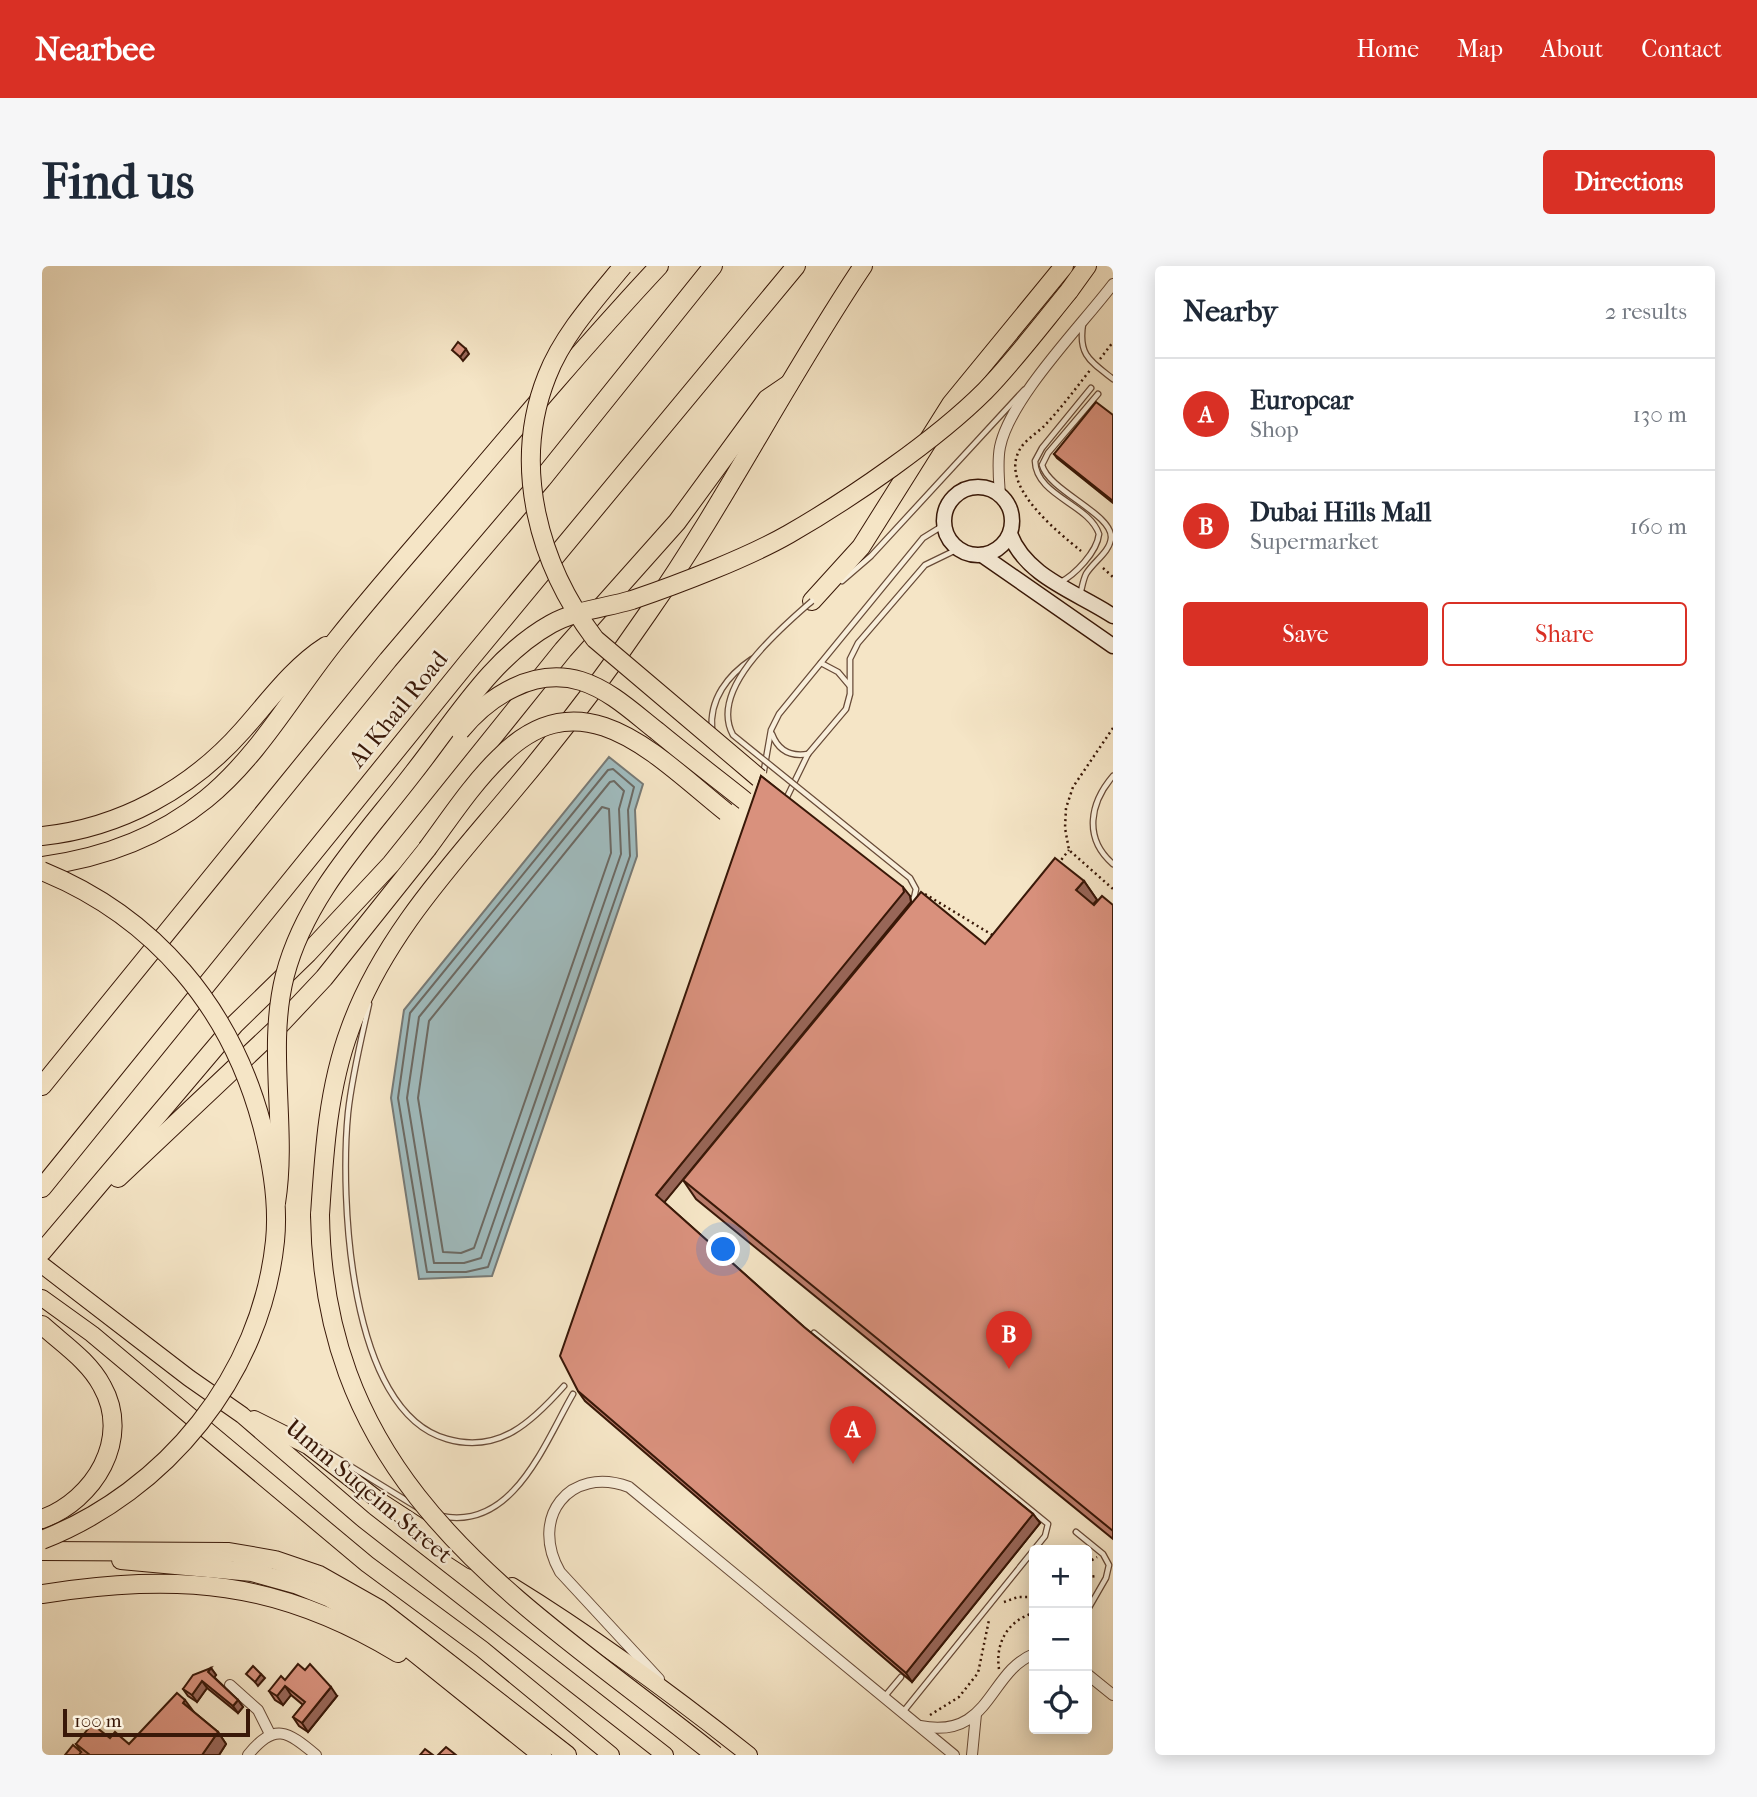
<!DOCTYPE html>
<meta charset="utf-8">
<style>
:root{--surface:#fff;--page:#f6f6f7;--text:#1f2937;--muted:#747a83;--line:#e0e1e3;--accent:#d93025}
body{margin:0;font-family:"IM FELL French Canon",serif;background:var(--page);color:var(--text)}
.controls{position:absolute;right:21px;bottom:21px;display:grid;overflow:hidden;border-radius:7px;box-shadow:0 4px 18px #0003}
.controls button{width:63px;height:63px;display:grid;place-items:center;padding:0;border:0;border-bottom:2px solid var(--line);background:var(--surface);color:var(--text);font:35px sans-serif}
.scale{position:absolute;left:21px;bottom:18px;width:187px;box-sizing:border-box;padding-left:7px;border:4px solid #391808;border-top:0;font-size:19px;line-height:24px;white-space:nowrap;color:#391808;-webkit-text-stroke:5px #f8eeda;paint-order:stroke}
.you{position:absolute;left:682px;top:984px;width:24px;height:24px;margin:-18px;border:5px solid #fff;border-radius:50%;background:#1a73e8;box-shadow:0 0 0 10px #1a73e833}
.badge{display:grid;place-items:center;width:46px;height:46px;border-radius:50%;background:var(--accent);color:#fff;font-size:23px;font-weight:700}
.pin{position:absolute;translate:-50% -58px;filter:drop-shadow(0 2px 4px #0008)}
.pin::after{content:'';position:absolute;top:37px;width:24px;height:21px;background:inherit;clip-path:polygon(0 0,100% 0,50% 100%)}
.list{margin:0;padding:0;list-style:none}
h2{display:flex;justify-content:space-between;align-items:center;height:91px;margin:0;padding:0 28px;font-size:30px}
h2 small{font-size:23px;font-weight:400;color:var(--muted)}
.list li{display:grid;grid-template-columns:46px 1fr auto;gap:21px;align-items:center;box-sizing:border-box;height:112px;padding:0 28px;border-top:2px solid var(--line)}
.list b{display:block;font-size:26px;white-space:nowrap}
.list p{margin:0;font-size:23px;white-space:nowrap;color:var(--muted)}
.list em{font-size:23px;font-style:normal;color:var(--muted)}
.actions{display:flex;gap:14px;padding:21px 28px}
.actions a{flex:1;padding:16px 0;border:2px solid var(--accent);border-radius:7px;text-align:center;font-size:24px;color:var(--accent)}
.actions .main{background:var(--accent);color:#fff}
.icon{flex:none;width:38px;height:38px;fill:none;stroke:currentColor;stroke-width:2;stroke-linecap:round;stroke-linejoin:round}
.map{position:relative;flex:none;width:1071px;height:1489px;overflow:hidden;border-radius:7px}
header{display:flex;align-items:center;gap:42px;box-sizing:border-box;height:98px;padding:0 35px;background:var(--accent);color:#fff}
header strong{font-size:33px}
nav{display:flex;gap:38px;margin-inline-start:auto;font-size:24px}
.intro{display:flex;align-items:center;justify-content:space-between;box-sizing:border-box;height:168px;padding:0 42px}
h1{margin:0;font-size:49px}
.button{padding:18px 32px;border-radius:7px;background:var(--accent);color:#fff;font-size:24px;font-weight:700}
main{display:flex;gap:42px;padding:0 42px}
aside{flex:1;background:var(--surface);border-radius:7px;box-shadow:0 4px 18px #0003}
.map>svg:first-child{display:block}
.water{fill:#a0bcbf;stroke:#777a76;stroke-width:2}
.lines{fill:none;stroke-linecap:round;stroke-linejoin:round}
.shore{stroke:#6c6a64;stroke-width:2}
.service-casing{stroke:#684b38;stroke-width:7}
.minor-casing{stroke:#684b38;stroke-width:12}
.secondary-casing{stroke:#391808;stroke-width:17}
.primary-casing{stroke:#391808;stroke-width:18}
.motorway-casing{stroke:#391808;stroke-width:20}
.path{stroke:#391808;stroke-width:2.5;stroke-dasharray:2 3.5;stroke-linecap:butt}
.service{stroke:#f8eeda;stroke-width:4.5}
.minor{stroke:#f8eeda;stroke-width:10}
.secondary{stroke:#f8eeda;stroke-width:14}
.primary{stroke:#f5e5c6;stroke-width:16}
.motorway{stroke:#f5e5c6;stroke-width:18}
.service-bridge-casing{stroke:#684b38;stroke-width:7;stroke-linecap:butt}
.motorway-bridge-casing{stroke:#391808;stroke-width:20;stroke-linecap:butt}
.service-bridge{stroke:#f8eeda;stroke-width:4.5}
.motorway-bridge{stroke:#f5e5c6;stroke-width:18}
.wall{fill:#bb7d6c;stroke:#391808;stroke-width:2}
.shaded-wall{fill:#986658;stroke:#391808;stroke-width:2}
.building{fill:#d9917d;stroke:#391808;stroke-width:2}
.labels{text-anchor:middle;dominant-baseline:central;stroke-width:5;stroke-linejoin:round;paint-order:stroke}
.street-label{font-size:24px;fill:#391808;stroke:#f8eeda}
</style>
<header>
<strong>Nearbee</strong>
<nav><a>Home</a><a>Map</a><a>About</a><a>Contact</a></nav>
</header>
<div class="intro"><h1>Find us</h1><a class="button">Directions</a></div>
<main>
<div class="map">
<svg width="1071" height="1489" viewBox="0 0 1071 1489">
<rect width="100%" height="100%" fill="#f5e5c6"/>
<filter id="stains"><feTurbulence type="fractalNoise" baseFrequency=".00286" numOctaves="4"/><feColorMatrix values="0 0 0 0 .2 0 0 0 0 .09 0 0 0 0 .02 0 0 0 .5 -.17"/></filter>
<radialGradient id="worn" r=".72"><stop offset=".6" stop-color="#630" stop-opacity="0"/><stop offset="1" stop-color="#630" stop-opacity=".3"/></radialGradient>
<path class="water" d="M567,491L601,518L593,544L595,590L450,1010L377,1013L349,832L362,744Z"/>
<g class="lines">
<g class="shore">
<path d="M571,503L592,521L586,544L588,590L446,1001L424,1006H385L356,832L368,747L566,504Z"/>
<path d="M572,515L582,525L577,543L579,588L439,992L422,997H392L365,832L377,751L568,516Z"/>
<path d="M560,541L567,543L569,587L432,982L419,987L401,986L376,832L387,755Z"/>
</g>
<defs>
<g id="service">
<path d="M1041,58C1036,89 1048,95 1071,113"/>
<path d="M800,315L829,290L982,124"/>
<path d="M1017,317C1033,309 1055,286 1057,268C1047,238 994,230 993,195L1000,182L1049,122"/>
<path d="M1038,329C1040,322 1041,314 1044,308C1051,296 1068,286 1069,272C1071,248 1007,225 1000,199L1006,187L1056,128"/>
<path d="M779,397L796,406L807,419"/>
<path d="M670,464C667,433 686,409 710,393"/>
<path d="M730,468C736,484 748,491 766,488"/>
<path d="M721,510L729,464L737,448L881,272L902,259"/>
<path d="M1071,510C1048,537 1041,572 1071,598"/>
<path d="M745,531L766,488L804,443L808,428V393L816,377L883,299L916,283"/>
<path d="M327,738C319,774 310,810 306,847C298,930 306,1146 405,1173C457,1188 490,1156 522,1120"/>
<path d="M772,1067L1006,1258L1003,1270L861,1446"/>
<path d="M287,1187L378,1243"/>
<path d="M399,1250C471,1265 502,1178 531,1128"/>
<path d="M1034,1266L1061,1288L1067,1299L1064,1312L1045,1345"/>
<path d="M843,1430L859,1411"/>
</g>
<g id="minor">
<path d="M958,229C957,214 955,196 958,181C968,132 1040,59 1071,18"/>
<path d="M1045,1408L1071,1429"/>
<path d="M617,1413L518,1306C487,1252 527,1199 587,1221L912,1489"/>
<path d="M188,1419L216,1444L228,1468"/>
<path d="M878,1460C949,1474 946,1406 992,1388"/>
<path d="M206,1489C233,1456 245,1465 274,1489"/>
<path d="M930,1489L934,1448"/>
</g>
<g id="secondary">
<circle cx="936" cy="255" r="34"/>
<path d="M968,268C984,311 1035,326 1071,350"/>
<path d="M940,289L1071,380"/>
</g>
<g id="primary">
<path d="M0,999L147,1112L200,1149L322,1254L623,1489"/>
<path d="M0,1032L50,1068L325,1298L440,1383L569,1489"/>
<path d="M212,1153L266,1180L335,1233L430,1295"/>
<path d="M470,1320C553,1371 630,1428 707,1489"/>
</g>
<g id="motorway">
<path d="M1027,25L1045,0"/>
<path d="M770,335L819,281L909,138L1022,0"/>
<path d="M0,570C78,562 149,523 201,464C226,436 251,401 284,380"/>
<path d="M0,600C61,592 116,572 164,533C218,489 252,426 295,373C333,325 375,278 415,231C481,153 547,75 617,0"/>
<path d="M0,820L346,394L500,213L671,0"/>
<path d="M76,912L235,762L282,712L385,583"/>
<path d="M0,922L425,397L754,0"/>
<path d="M278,949C282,887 286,822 308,763C341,670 413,595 475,520C522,464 565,407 606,347C684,235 745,113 821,0"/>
<path d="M0,986L193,758L266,687L349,598L521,384L635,256L725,133L747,118"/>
<path d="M0,1059C21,1078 47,1095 60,1120C90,1173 52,1234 0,1253"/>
<path d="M0,1285L187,1286L233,1294L277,1309L337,1343L525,1489"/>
<path d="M79,1294L210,1306L253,1318L288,1332L353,1371L500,1489"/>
<path d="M0,1328C138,1307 235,1314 356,1387"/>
</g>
</defs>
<use href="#service" class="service-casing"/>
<use href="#minor" class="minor-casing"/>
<use href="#secondary" class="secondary-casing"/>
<use href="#primary" class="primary-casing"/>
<use href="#motorway" class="motorway-casing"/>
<g class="path">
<path d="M1058,93L1071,76"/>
<path d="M1039,285C1016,266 958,221 977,185C982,174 996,167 1004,158C1020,141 1034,122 1049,103"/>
<path d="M1061,302L1071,311"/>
<path d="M1071,462L1031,521L1024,542L1023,562L1027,584L1071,623"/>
<path d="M1016,598L1027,584"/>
<path d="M883,628L952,670"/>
<path d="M1045,1297L1055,1291"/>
<path d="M1045,1311L1054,1310"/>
<path d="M962,1336L976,1331H992"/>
<path d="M957,1403C953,1377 966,1354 992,1347"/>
<path d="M888,1449L917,1431L936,1407L947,1354"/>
</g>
<use href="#service" class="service"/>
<use href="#minor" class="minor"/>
<use href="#secondary" class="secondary"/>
<use href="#primary" class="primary"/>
<use href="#motorway" class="motorway"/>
<defs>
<path id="service-bridge" d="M770,335C738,363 666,423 691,469L868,612L874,623L872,632"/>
<g id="motorway-bridge">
<path d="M581,0C553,34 521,69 505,110C469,200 497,299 553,373L717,512"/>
<path d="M418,465C447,430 492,401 539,415C568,424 592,447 615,465C644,489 674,512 703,535"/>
<path d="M385,583C408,552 430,518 458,491C541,407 615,491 684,546"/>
<path d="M0,605C113,651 189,742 220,859C230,897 237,936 233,975C219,1110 124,1225 0,1274"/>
<path d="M234,937C246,862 224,783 243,709C264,629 323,570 372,506C413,454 450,391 509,358C534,344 563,342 590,334C637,318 705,292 747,268C808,233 894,174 943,125C973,94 1000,58 1027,25"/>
<path d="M278,949C282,1227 481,1335 673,1489"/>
</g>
</defs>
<use href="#service-bridge" class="service-bridge-casing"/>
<use href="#motorway-bridge" class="motorway-bridge-casing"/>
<use href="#service-bridge" class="service-bridge"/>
<use href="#motorway-bridge" class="motorway-bridge"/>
</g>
<g class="wall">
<path d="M1071,149V237L1015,192L1012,188Z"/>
<path d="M719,510L868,630L869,636L622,936L762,1061L991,1248L998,1257L870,1416L543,1135L536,1125Z"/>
<path d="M1042,615L1055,634L1051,638L1052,639H1071V1273L654,933L641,914L943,678Z"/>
<path d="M169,1402L174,1409L172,1411L196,1434L201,1441L196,1447L165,1422L155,1436L146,1430L141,1423Z"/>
<path d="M243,1414L295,1430L266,1466L257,1460L251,1451L261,1439L249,1429L241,1439L233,1434L227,1425Z"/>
<path d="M152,1446L176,1466L184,1478L177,1489H23L39,1486L34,1478L68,1472L87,1478Z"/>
</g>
<g class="shaded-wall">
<path d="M424,83L427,88L421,95L418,91Z"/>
<path d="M1042,615L1055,634L1047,643L1034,624Z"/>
<path d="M861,621L868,630L869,636L621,938L614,929Z"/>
<path d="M991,1248L998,1257L870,1416L864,1407Z"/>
<path d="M169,1402L174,1409L171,1413L166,1406Z"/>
<path d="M219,1408L223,1412L216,1420L213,1416Z"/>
<path d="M160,1415L165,1422L155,1436L150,1429Z"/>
<path d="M243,1420L249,1429L241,1439L235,1430Z"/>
<path d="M289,1421L295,1430L266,1466L260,1457Z"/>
<path d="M143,1434L152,1446L141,1437Z"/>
<path d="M196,1434L201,1441L196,1447L191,1440Z"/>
<path d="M176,1466L184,1478L177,1489H160Z"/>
</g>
<g class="building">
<path d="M416,76L424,83L418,91L410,84Z"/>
<path d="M1054,136L1071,149V235L1012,188Z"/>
<path d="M719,510L861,621L862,626L614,929L762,1061L991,1248L864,1407L536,1125L518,1090Z"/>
<path d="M1013,592L1042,615L1034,624L1052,639L1060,630L1071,639V1265L641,914L879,626L943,678Z"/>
<path d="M256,1398L263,1404L268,1398L289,1421L260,1457L251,1451L263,1436L243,1420L235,1430L227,1425L239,1410L243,1414Z"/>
<path d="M211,1400L219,1408L213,1416L204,1408Z"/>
<path d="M169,1402L166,1406L196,1434L191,1440L160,1415L150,1429L141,1423L151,1409Z"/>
<path d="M135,1427L143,1434L141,1437L176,1466L160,1489H48L34,1478L50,1458L68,1472L73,1466L87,1478Z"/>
<path d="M31,1479L39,1486L37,1489H23Z"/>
<path d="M404,1481L414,1489H396Z"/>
<path d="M383,1483L391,1489H378Z"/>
</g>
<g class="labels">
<g class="street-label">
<text transform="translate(356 443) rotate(-51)">Al Khail Road</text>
<text transform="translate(327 1225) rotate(40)">Umm Suqeim Street</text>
</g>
</g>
<rect width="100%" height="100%" filter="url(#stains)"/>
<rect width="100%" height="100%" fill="url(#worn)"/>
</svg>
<div class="controls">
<button>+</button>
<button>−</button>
<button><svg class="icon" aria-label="locate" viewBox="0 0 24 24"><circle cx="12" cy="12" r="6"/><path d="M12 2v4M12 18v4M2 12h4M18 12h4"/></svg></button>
</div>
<div class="scale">100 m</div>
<div class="you"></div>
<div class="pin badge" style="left:811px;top:1198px">A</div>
<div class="pin badge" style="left:967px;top:1103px">B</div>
</div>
<aside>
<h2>Nearby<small>2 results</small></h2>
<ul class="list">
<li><span class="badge">A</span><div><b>Europcar</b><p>Shop</p></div><em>130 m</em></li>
<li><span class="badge">B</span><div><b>Dubai Hills Mall</b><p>Supermarket</p></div><em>160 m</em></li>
</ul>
<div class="actions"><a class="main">Save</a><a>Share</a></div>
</aside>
</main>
